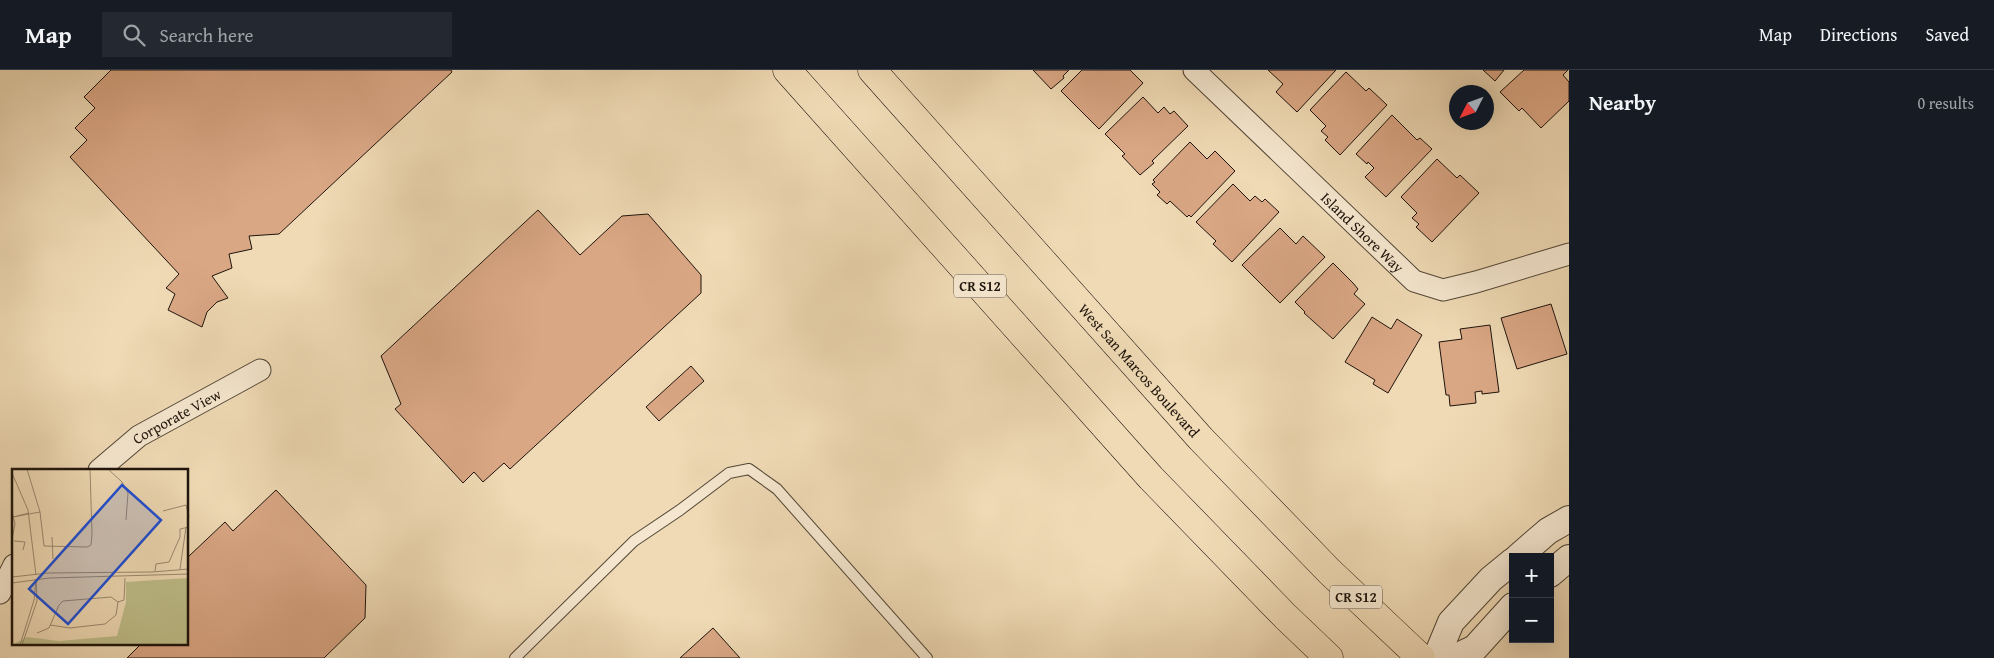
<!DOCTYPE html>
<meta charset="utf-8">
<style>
:root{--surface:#171b24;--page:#242831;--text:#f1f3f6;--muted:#9ea1a6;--line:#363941}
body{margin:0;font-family:"Gentium Book Plus",serif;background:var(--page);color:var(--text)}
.controls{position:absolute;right:15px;bottom:15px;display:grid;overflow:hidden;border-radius:0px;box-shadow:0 5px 20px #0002}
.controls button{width:45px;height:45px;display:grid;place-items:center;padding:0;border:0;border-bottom:1px solid var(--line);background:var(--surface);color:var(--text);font:25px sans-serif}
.compass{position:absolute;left:1449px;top:15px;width:45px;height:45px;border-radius:50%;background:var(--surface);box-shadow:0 5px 20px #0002;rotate:228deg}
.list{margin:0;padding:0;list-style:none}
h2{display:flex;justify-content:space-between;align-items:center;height:65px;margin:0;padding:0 20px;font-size:21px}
h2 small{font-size:16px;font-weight:400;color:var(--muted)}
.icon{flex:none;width:28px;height:28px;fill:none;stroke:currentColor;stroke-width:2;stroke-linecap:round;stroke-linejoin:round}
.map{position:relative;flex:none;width:1569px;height:588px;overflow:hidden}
header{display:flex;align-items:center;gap:30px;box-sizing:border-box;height:70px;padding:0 25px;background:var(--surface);border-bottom:1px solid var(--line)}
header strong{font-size:24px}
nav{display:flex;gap:28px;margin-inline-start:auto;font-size:18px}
.search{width:350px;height:45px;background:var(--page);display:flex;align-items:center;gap:12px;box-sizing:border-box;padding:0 18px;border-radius:0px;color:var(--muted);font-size:19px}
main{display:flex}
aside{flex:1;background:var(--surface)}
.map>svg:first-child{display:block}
.building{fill:#daa785;stroke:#1e140c}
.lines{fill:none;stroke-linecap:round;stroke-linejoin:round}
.service-casing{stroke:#524636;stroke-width:12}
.minor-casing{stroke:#524636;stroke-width:23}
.tertiary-casing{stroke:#524636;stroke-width:28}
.primary-casing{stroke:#1e140c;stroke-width:29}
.service{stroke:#f5e7cf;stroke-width:10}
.minor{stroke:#f5e7cf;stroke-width:21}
.tertiary{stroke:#f5e7cf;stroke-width:26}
.primary{stroke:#efdab5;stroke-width:28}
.labels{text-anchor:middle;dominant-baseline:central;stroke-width:4.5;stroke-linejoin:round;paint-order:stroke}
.shield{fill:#f5e7cf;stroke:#5e5346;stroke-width:1}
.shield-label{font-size:14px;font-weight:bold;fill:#1e140c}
.street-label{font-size:15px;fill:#1e140c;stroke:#f5e7cf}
.inset-road{fill:none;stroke:#9b8b71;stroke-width:1}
.view{fill:#1d4ed8;fill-opacity:0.15;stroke:#1d4ed8;stroke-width:2.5}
.inset-edge{fill:none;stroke:#1e140c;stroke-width:2.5}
</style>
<header>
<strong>Map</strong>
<div class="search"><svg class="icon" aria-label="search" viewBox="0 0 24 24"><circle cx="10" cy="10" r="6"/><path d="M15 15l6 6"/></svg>Search here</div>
<nav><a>Map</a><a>Directions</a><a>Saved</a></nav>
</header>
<main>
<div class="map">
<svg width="1569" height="588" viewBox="0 0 1569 588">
<rect width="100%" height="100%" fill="#efdab5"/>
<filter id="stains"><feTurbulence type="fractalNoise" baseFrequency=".004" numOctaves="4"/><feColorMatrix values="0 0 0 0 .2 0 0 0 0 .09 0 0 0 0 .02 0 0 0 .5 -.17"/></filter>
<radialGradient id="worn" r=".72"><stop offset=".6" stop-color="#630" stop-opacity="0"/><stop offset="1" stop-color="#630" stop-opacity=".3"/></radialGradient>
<g class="building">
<path d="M111,0H451L452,2L279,164L249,166L252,179L229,184L232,198L212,206L228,228L217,232L207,242L202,257L168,240L175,224L166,218L179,204L70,87L87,70L75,58L95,38L84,27Z"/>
<path d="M1033,0H1069L1063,6L1064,8L1051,19Z"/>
<path d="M1082,0H1130L1143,13L1099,59L1061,21Z"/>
<path d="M1268,0H1336L1297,42L1276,22L1283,14Z"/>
<path d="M1483,0H1504L1495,11Z"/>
<path d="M1524,0H1568L1563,5L1569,12V31L1541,58L1522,38L1519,41L1500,22Z"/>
<path d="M1346,2L1366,21L1369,18L1387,35L1340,85L1325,70L1328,67L1321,61L1326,56L1310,40Z"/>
<path d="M1143,27L1158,43L1164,37L1170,44L1174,41L1188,56L1152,91L1154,93L1140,105L1122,86L1125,84L1105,64Z"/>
<path d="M1392,45L1417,70L1420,68L1432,79L1386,127L1365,107L1374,98L1368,92L1367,94L1356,84Z"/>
<path d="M1190,72L1207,89L1215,81L1235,101L1191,147L1189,145L1187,147L1170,131L1167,134L1157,125L1160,122L1152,114L1155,112L1153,110Z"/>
<path d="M1437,89L1457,108L1460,105L1479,123L1432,172L1416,157L1419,154L1412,148L1417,143L1401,127Z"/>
<path d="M1233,114L1250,131L1255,126L1262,132L1265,129L1279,142L1232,192L1213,174L1216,171L1196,152Z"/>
<path d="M538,140L580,185L622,146L648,144L701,205V223L510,399L504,393L483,412L474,402L463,413L395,339L401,334L381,286Z"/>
<path d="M1280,158L1296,174L1303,166L1325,187L1280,233L1242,195Z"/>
<path d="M1333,193L1353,213L1358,219L1354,224L1365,234L1333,269L1304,243L1305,242L1295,232Z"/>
<path d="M1551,234L1567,284L1517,299L1501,248Z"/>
<path d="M1372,247L1391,259L1397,249L1422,265L1388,323L1373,314L1375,310L1345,292Z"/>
<path d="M1490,255L1499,322L1482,324V321L1475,322L1476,333L1450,336L1449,325H1446L1439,272L1462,269L1460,259Z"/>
<path d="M691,296L704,311L659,351L646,337Z"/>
<path d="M276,420L366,515L365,548L324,588H127L141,574H188V487L225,452L233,461Z"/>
<path d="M713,558L740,588H680Z"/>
</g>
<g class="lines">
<defs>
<path id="service" d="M515,588L634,471L680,440L729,403L749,399L777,419L927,588"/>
<g id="minor">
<path id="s1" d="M1194,0L1414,211L1443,220L1476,212L1569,184"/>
<path id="s2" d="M99,400L139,366L260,300"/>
<path d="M0,523L14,495"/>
</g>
<g id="tertiary">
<path d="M1518,487L1548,461L1569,449"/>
<path d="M1550,504L1569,488"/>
<path d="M1436,588L1451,552L1491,509L1513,491"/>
<path d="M1454,588L1475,578L1513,536"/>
</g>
<g id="primary">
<path d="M787,0L1151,408L1286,547L1329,588"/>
<path id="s3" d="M872,0L1201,369L1330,502L1421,588"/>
</g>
</defs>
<use href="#service" class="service-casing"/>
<use href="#minor" class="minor-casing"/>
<use href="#tertiary" class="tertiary-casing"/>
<use href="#primary" class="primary-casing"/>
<use href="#service" class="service"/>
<use href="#minor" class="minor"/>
<use href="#tertiary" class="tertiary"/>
<use href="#primary" class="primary"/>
</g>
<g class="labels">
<g class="shield">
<rect x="954" y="204.5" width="52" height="23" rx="4"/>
<rect x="1330" y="515.5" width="52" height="23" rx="4"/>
</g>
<g class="shield-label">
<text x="980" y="216">CR S12</text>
<text x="1356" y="527">CR S12</text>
</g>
<g class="street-label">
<text stroke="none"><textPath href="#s1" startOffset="234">Island Shore Way</textPath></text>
<text stroke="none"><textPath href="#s3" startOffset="402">West San Marcos Boulevard</textPath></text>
<text stroke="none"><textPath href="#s2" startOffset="95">Corporate View</textPath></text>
</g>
</g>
<g transform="translate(12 399)">
<rect width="176" height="176" fill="#efdab5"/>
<path d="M176,109V176H0L15,168L47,172L105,167L114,133V113Z" fill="#bebe8a"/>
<path class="inset-road" d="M15,0L28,43L32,77L75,78L79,76L80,65L78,0M96,0L110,13L116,24L114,51M0,4L16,41L24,106M151,42L174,36L177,48M0,43L3,55L0,70M1,48L28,43M1,48L17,44M40,68L41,90M2,72L13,73L11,81M168,100L174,58M143,102L144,95L157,93L168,68V60L177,58M0,108L36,104L140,103L177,100M0,114L37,109L177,105M106,133L112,131L113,109M25,164L37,159L47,136L51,132L99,128L106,133L104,146L93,155L58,159L38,156M8,176L22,131L24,110M10,176L25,132L24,111"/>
<path class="view" d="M110,16L149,51L56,155L17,120Z"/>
<rect width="176" height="176" class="inset-edge"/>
</g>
<rect width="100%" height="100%" filter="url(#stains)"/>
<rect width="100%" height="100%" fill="url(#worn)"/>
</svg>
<div class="controls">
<button>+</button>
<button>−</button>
</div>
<svg class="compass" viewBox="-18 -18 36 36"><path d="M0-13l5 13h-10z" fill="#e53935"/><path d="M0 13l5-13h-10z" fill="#9ea1a6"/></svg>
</div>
<aside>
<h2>Nearby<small>0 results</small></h2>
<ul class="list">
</ul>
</aside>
</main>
